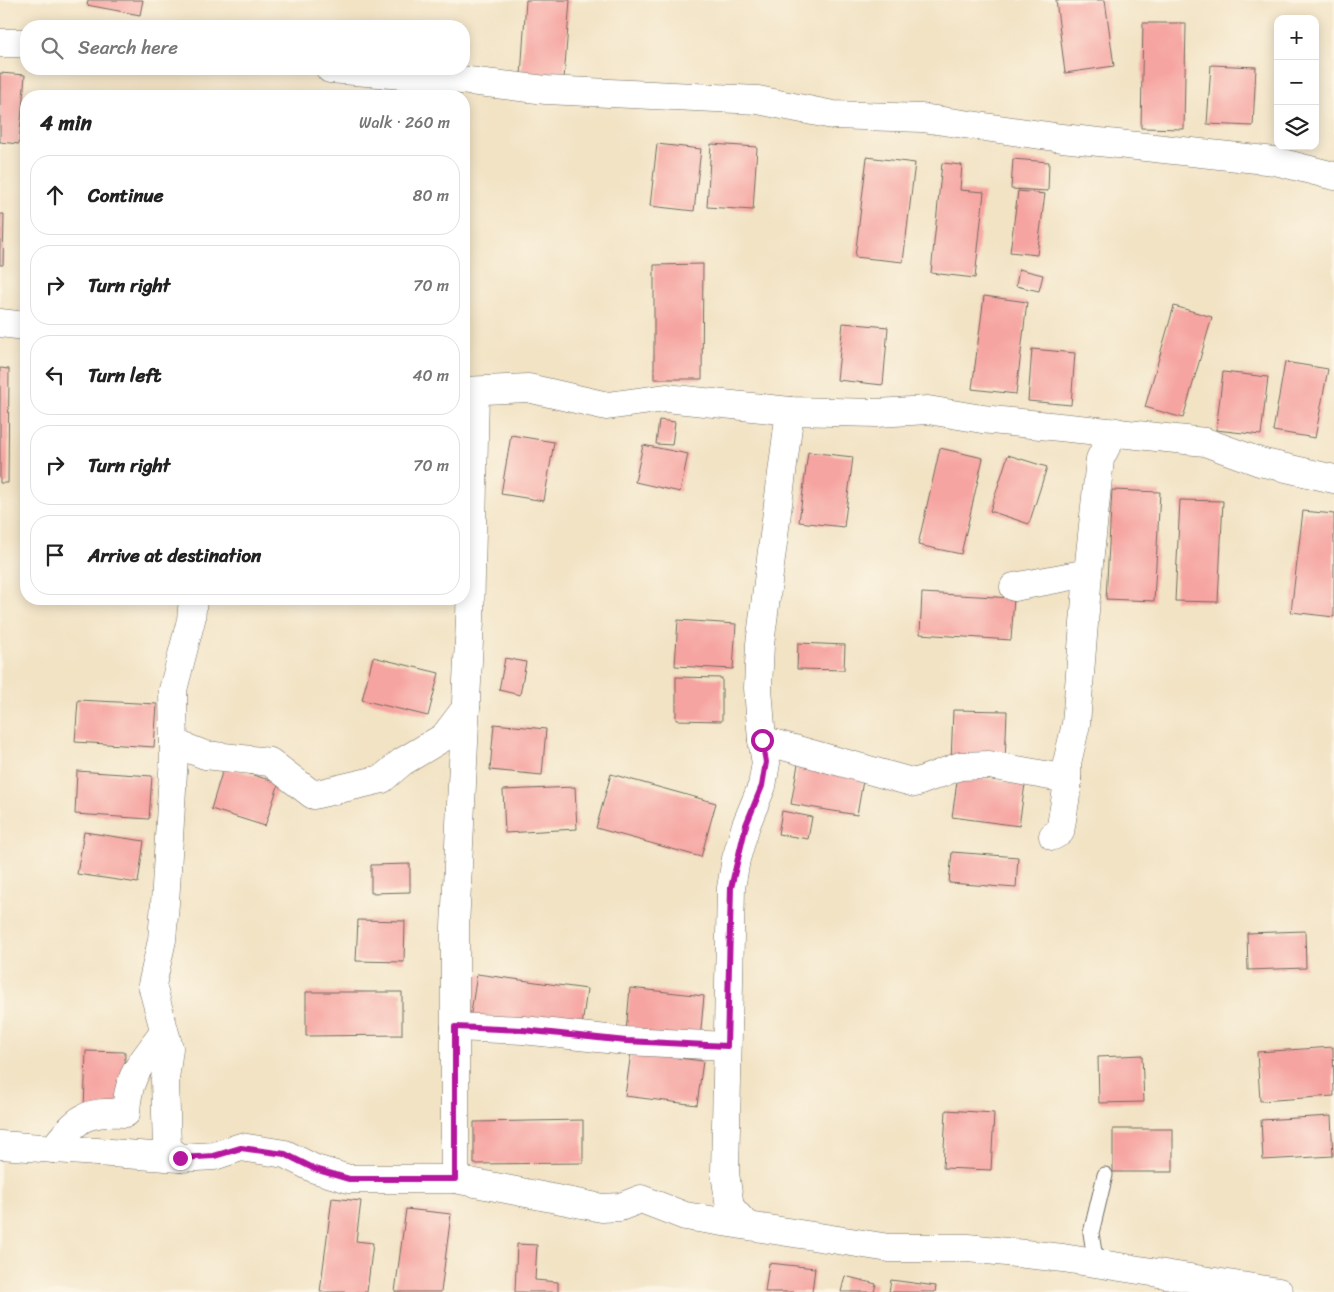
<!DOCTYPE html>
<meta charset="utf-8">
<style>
:root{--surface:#fff;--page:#f2f2f2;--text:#222;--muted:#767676;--line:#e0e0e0}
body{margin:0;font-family:Sriracha,sans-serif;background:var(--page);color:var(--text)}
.controls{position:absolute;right:15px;top:15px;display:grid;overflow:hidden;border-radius:10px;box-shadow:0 2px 12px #0003}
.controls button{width:45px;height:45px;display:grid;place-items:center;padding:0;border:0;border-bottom:1px solid var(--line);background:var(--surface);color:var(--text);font:25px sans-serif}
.stop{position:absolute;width:15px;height:15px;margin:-11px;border:4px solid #b5179e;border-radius:50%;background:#fff}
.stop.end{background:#b5179e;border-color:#fff;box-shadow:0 1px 5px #0008}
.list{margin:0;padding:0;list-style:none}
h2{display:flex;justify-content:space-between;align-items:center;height:65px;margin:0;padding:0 20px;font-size:21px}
h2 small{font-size:16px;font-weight:400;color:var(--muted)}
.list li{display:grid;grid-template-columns:32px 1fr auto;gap:15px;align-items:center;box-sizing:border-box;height:80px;margin:0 10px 10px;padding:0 10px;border:1px solid var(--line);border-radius:20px}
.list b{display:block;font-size:19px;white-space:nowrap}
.list em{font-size:16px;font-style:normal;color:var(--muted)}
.icon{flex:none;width:28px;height:28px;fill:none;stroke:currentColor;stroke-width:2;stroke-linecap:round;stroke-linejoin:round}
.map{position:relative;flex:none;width:1334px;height:1292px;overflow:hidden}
.search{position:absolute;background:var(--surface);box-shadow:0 2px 12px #0003;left:20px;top:20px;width:450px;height:55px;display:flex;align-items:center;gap:12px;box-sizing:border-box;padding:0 18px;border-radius:20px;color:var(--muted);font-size:19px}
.panel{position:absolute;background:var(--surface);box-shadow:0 2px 12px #0003;left:20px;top:90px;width:450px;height:515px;border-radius:20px}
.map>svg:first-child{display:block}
.building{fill:#f6a4a1}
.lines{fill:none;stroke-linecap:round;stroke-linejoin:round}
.service-casing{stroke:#716b61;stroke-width:17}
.minor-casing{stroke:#716b61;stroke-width:29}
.service{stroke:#fff;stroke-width:15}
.minor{stroke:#fff;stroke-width:28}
.route{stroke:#b5179e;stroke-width:6}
</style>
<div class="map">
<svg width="1334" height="1292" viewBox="0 0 1334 1292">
<rect width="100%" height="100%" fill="#fcf5e5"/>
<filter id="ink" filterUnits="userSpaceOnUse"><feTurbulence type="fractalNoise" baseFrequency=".02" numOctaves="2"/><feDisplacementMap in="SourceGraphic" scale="10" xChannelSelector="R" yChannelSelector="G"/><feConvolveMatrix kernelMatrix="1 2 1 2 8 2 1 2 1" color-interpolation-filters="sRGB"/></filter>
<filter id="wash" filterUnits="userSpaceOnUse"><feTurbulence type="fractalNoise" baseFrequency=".0096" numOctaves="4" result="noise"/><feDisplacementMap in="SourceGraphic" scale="20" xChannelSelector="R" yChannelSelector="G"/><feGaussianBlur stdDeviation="1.12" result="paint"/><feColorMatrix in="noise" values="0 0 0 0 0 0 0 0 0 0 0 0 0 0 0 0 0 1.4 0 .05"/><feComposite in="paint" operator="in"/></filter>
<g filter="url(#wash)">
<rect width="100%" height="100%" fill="#f2e3c5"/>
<g id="blocks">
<g class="building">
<path d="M88,0H143L140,15L87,5Z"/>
<path d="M526,0H570L564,79L521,76Z"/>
<path d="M1056,0H1105L1114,66L1065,73Z"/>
<path d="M1143,23H1186L1184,129L1141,128Z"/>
<path d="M1211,65L1256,67L1253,126L1207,124Z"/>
<path d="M0,73L25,75L19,144L0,142Z"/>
<path d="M657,144L701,149L694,211L650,206Z"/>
<path d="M711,144L757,147L753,210L707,207Z"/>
<path d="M867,157L915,163L903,262L855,257Z"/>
<path d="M1013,159L1049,162L1048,191L1011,189Z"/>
<path d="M942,163L962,165L960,190L984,192L975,278L931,273Z"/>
<path d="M1018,191L1045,194L1037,255L1010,252Z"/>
<path d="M0,214H4L3,265H0Z"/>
<path d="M703,264L702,379H654V265Z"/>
<path d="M1019,269L1043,275L1039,291L1016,286Z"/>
<path d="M984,296L1027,302L1016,394L972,389Z"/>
<path d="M1174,306L1212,317L1183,418L1145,407Z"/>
<path d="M843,323L888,327L883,385L837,380Z"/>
<path d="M1032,349L1075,353L1071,405L1028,401Z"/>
<path d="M1285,362L1328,369L1315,438L1273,431Z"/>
<path d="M0,368L9,369L8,483H0Z"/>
<path d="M1223,372L1268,377L1261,435L1216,430Z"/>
<path d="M659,420L675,422L672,445L656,444Z"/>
<path d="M511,435L554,442L544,501L501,494Z"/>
<path d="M643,445L688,454L680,492L635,482Z"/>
<path d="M940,448L983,458L961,554L918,545Z"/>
<path d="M808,452L853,457L844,527L799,522Z"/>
<path d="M1008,455L1047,467L1029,524L990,511Z"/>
<path d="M1112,490L1160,492L1154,601L1106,599Z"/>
<path d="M1180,500L1223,501L1218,602L1175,601Z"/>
<path d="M1303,511L1334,514V617L1291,612Z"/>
<path d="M922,593L1014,598L1011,640L920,634Z"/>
<path d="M678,620L736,624L733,669L675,666Z"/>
<path d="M798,643L845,645L844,670L797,669Z"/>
<path d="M373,657L439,673L428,716L362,700Z"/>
<path d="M505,658L526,662L520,695L499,690Z"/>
<path d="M676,677L722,678V721L676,720Z"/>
<path d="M78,700L157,704L154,747L75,742Z"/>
<path d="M953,710L1007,711L1005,763L951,762Z"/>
<path d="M494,724L546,729L542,775L490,770Z"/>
<path d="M798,764L864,775L857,815L791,804Z"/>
<path d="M224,766L279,783L265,826L211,809Z"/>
<path d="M77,771L152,776L149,819L75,814Z"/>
<path d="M611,774L716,803L701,857L596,828Z"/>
<path d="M958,775L1025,784L1019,826L952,817Z"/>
<path d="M575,787L577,829L505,833L503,790Z"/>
<path d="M782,811L812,817L808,839L778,834Z"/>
<path d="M84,832L144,841L138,883L77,874Z"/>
<path d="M952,852L1018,857L1016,888L949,883Z"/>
<path d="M410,864V892L371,893V865Z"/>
<path d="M358,920L405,921L404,962L356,961Z"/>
<path d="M1305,931L1306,968L1248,970L1247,933Z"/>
<path d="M477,974L587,989L581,1034L470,1019Z"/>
<path d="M630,988L704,996L700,1040L626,1032Z"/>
<path d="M306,992H402V1035L306,1036Z"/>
<path d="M1333,1047L1334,1096L1260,1101L1257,1052Z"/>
<path d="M86,1051L125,1052L124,1111L84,1110Z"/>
<path d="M631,1052L703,1061L697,1105L625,1096Z"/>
<path d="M1142,1055L1144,1102L1099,1103L1098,1057Z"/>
<path d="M946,1110L994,1113L991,1170L943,1168Z"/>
<path d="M1331,1116L1333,1156L1263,1160L1261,1120Z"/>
<path d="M583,1120V1163L474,1164V1122Z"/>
<rect x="1113" y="1129" width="60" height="43"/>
<path d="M332,1198L361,1201L356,1241L373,1243L367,1292H320Z"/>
<path d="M406,1209L451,1214L441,1292H395Z"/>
<path d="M517,1244L537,1245L535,1280L558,1282V1292H515Z"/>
<path d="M769,1263L815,1268L812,1292H765Z"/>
<path d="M845,1276L876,1284L874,1292H841Z"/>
<path d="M891,1280L936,1286L935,1292H889Z"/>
</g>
</g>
</g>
<g filter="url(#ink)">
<use href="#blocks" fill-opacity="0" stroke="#716b61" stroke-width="1"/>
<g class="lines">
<defs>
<path id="service" d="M1105,1175L1091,1233L1094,1252L1105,1263"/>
<g id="minor">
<path d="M0,43H26"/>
<path d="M330,69L452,79L546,90L758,100L833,115L922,118L1062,138L1275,161L1334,176"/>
<path d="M0,323L26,326"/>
<path d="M464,391L528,388L607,406L666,398L790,411L877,413L928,410L982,419L1205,442L1260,462L1334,479"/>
<path d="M1014,587L1088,573L1100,459L1107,445L1117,432"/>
<path d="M762,740L915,783L960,766L989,765L1067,779"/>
<path d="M174,743L205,755L270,762L313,795L382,779L402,762L444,737L466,708"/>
<path d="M1053,836L1060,832L1067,789V763L1076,724L1088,573"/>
<path d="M455,1027L523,1030L626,1041L727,1046"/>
<path d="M0,1145L180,1158L214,1156L241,1147L285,1154L315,1169L349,1179H455L602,1208L620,1207L641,1199L685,1216L889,1248H968L1063,1258L1279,1292"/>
<path d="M53,1149C79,1117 84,1111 126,1113C128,1072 142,1064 164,1032"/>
<path d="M180,1158L167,1148L165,1079L169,1048L152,985L162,940L165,903L174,756L173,690L191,620L193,599"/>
<path d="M455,1179V927L470,620L475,392"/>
<path d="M746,1225L730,1207L725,1173L731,888L736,859L746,825L762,786L766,763L762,740L758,688L760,644L790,411"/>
</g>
</defs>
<use href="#service" class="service-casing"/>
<use href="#minor" class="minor-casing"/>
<use href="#service" class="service"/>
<use href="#minor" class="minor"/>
</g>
</g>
<g class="lines" filter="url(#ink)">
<path class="route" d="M180,1158L214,1156L241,1148L285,1154L315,1169L349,1179H455V1027L523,1030L626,1041L727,1046L731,888L746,825L762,786L766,762L762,740"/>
</g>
</svg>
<div class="controls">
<button>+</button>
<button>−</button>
<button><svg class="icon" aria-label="layers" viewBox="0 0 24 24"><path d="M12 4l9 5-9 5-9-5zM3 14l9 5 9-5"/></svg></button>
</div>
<div class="stop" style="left:762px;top:740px"></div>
<div class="stop end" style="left:180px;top:1158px"></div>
<div class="search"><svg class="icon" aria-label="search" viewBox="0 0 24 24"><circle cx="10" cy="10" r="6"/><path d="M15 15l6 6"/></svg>Search here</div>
<section class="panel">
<h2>4 min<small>Walk · 260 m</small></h2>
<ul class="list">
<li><svg class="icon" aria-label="ahead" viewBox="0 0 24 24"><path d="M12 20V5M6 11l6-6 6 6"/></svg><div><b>Continue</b></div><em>80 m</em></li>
<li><svg class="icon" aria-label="right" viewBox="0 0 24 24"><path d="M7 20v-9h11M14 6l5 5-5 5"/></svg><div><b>Turn right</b></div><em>70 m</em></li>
<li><svg class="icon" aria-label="left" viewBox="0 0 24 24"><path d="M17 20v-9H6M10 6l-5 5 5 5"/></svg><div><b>Turn left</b></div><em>40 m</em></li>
<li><svg class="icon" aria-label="right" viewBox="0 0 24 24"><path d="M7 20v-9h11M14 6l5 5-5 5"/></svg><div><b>Turn right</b></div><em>70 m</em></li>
<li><svg class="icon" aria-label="arrive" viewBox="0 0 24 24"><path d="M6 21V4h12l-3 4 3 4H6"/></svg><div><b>Arrive at destination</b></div></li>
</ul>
</section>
</div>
